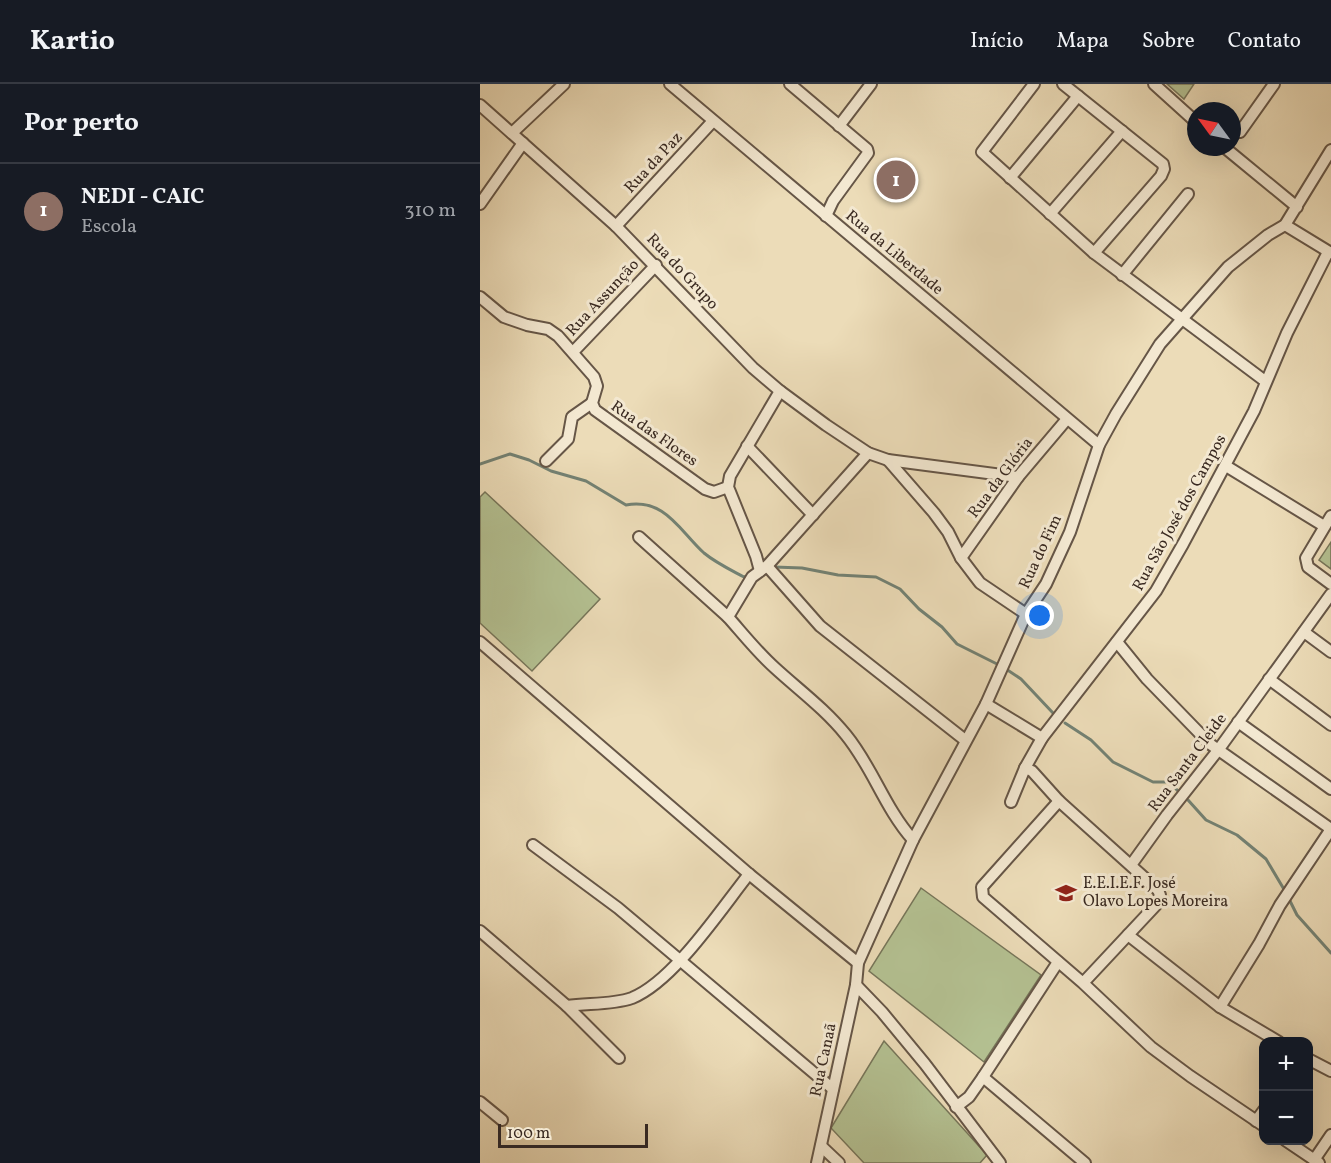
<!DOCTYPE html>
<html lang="pt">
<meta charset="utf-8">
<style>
:root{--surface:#171b24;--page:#20242c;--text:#f1f3f6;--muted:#9ea1a6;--line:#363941;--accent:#2563eb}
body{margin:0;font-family:Vollkorn,serif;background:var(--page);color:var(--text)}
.controls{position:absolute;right:18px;bottom:18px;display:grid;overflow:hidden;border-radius:12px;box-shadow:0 6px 24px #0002}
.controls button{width:54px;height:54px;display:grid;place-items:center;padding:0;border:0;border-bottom:2px solid var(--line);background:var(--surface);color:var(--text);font:30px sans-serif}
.compass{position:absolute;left:707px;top:18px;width:54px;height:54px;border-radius:50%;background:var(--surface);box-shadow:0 6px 24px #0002;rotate:303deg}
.scale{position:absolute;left:18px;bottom:15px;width:150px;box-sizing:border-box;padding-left:6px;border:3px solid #3a2a21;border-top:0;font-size:16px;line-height:21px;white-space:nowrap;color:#3a2a21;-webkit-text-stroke:4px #f3e8d1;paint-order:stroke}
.you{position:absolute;left:560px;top:532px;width:21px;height:21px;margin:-15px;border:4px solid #fff;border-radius:50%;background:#1a73e8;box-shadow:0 0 0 9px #1a73e833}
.badge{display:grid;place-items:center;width:39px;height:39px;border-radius:50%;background:var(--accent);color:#fff;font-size:20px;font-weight:700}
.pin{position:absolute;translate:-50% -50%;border:3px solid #fff;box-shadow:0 2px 6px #0006}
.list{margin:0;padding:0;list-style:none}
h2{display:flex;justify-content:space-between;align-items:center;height:78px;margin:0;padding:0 24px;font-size:26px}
h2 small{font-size:20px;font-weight:400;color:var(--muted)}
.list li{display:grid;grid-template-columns:39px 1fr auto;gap:18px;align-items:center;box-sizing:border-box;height:96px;padding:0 24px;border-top:2px solid var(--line)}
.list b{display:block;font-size:22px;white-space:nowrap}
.list p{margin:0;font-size:20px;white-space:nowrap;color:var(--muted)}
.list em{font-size:20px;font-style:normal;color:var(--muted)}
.map{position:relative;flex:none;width:851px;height:1079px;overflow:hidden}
header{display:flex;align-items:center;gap:36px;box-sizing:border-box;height:84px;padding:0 30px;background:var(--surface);border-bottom:2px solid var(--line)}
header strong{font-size:28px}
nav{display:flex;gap:33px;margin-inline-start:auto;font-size:21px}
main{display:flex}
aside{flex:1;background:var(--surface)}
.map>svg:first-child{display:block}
.green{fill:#b4c192;stroke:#77765a;stroke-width:1.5}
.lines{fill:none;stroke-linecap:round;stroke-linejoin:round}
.stream{stroke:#738274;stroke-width:3}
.minor-casing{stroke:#665647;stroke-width:14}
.minor{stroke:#f3e8d1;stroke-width:10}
.labels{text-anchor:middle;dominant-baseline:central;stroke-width:6;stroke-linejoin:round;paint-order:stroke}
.street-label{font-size:16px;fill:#3a2a21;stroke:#f3e8d1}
.poi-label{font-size:16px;fill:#3a2a21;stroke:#f3e8d1;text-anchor:start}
</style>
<header>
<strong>Kartio</strong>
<nav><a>Início</a><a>Mapa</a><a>Sobre</a><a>Contato</a></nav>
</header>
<main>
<aside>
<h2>Por perto<small></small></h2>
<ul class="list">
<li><span class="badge" style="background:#8d6e63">1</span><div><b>NEDI - CAIC</b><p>Escola</p></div><em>310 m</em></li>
</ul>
</aside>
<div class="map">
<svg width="851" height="1079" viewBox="0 0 851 1079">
<rect width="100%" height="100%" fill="#ecdcb8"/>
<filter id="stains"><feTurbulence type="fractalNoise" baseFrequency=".00333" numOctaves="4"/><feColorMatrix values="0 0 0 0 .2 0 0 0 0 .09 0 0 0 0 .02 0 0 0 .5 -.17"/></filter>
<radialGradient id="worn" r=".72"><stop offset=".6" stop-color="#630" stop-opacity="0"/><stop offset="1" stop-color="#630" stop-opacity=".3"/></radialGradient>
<g class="green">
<path d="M687,0H714L704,15Z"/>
<path d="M5,408L120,515L52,587L0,539V413Z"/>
<path d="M851,458V485L839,476Z"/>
<path d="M441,804L561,891L504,978L389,887Z"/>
<path d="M404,957L507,1071L500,1079H384L351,1044Z"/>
</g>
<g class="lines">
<g class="stream">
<path d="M0,380L30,370L49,376L71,387L106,397L146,421C185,414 199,446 224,469C236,479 251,486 264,493L270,491"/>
<path d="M294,483L322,484L358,491L396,493L420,505L439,525L462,543L477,560L517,580"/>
<path d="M526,585L541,595L573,629"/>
<path d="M585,639L611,656L633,678L673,698H689L698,707"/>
<path d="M708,716L726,736L757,751L786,775L805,807"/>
<path d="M808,813L817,831L851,869"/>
</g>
<defs>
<g id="minor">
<path d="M190,0L619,361"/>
<path d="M310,0L387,65L388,69L353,117L346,132"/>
<path d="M554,0L502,68L614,169"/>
<path d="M583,0L683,80L684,85L681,92L614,169L785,297"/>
<path d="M674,0L716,38"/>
<path d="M0,21L136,142L273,284L300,307L346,341L388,369L408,376L538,393"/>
<path d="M359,42L391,0"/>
<path d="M760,48L794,0"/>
<path d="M32,49L84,0"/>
<path d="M744,63L817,123"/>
<path d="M530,94L598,12"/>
<path d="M0,120L43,59"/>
<path d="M570,130L642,47"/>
<path d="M805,141L851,169"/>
<path d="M136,142L233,37"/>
<path d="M642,191L708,110"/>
<path d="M0,213L24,233L47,241L68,245L78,252L114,293L117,302L112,319L115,326L225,405L234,408L248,403"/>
<path d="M93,268L176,181"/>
<path d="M267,362L333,431"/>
<path d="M388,369L287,482L272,493L248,533C263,550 278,569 295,584C319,606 345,625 366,651C393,684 404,723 433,756"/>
<path d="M408,376L454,429L468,448L481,474L500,499L546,530"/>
<path d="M66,377L88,355L92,333L112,319"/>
<path d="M746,382L844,442"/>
<path d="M851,432L826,474L828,483L851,500"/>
<path d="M159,453L248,533"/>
<path d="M481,474L538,393L587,335"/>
<path d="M287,482L340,542L485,656"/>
<path d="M280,487L276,472L250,408L248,403L250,392L300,307"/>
<path d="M824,548L851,568"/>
<path d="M0,558L269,790L378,879"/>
<path d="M637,558L667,595L730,660L851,745L800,821L779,860L740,923"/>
<path d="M789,595L851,641"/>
<path d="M506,620L562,654"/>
<path d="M758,638L851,705"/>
<path d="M545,684L552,687L579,717"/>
<path d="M531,718L545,684L562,654L676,507L703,460L774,327L807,249L848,168"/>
<path d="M53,761L138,824L353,1005"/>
<path d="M651,781L687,731L739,665L851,510"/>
<path d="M0,847L87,922L139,974"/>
<path d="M648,851L740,923L799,958"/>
<path d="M603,899L676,821L680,811L678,806L579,717L502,803L503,813L603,899L671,963L710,992L784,1042"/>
<path d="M376,901L402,928L445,980L520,1079"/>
<path d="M87,922C108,919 132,921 152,914C194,897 241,825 269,790"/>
<path d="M828,975L851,987"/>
<path d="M503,993L605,1079"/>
<path d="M0,1018L22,1036"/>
<path d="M476,1023L489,1013L503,993L578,878"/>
<path d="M776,1037L784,1026"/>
<path d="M805,1056L839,1079"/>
<path d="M341,1062L359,1079"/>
<path d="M834,1076L851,1051"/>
<path d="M337,1079L376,901L378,879L433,756L506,620L546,530L566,500L590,448L619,361L636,330L680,260L748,183L788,151L805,141L851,66"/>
</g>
</defs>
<use href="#minor" class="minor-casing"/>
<use href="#minor" class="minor"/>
</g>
<defs>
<symbol id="school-bare" viewBox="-9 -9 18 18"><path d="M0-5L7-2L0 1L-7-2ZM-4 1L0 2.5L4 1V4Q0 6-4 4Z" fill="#8f2418" stroke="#f3e8d1" stroke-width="2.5" paint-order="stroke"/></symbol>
</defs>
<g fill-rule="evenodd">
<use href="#school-bare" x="571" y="794" width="30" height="30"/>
</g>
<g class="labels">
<g class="street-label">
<text transform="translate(174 79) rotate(-47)">Rua da Paz</text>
<text transform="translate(414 169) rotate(40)">Rua da Liberdade</text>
<text transform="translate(202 188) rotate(47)">Rua do Grupo</text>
<text transform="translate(123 214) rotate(-47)">Rua Assunção</text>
<text transform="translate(174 350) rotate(35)">Rua das Flores</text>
<text transform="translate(521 394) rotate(-53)">Rua da Glória</text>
<text transform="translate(700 429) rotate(-61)">Rua São José dos Campos</text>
<text transform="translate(561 468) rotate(-65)">Rua do Fim</text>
<text transform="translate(708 679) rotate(-53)">Rua Santa Cleide</text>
<text transform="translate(344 976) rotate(-78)">Rua Canaã</text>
</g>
<g class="poi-label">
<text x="603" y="800">E.E.I.E.F. José<tspan x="603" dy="18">Olavo Lopes Moreira</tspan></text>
</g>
</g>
<rect width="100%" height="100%" filter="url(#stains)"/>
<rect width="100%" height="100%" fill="url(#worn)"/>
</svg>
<div class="controls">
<button>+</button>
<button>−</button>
</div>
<svg class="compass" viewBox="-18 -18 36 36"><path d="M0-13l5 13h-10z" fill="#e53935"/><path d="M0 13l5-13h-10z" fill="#9ea1a6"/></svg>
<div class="scale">100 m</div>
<div class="you"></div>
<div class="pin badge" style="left:416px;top:96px;background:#8d6e63">1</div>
</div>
</main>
